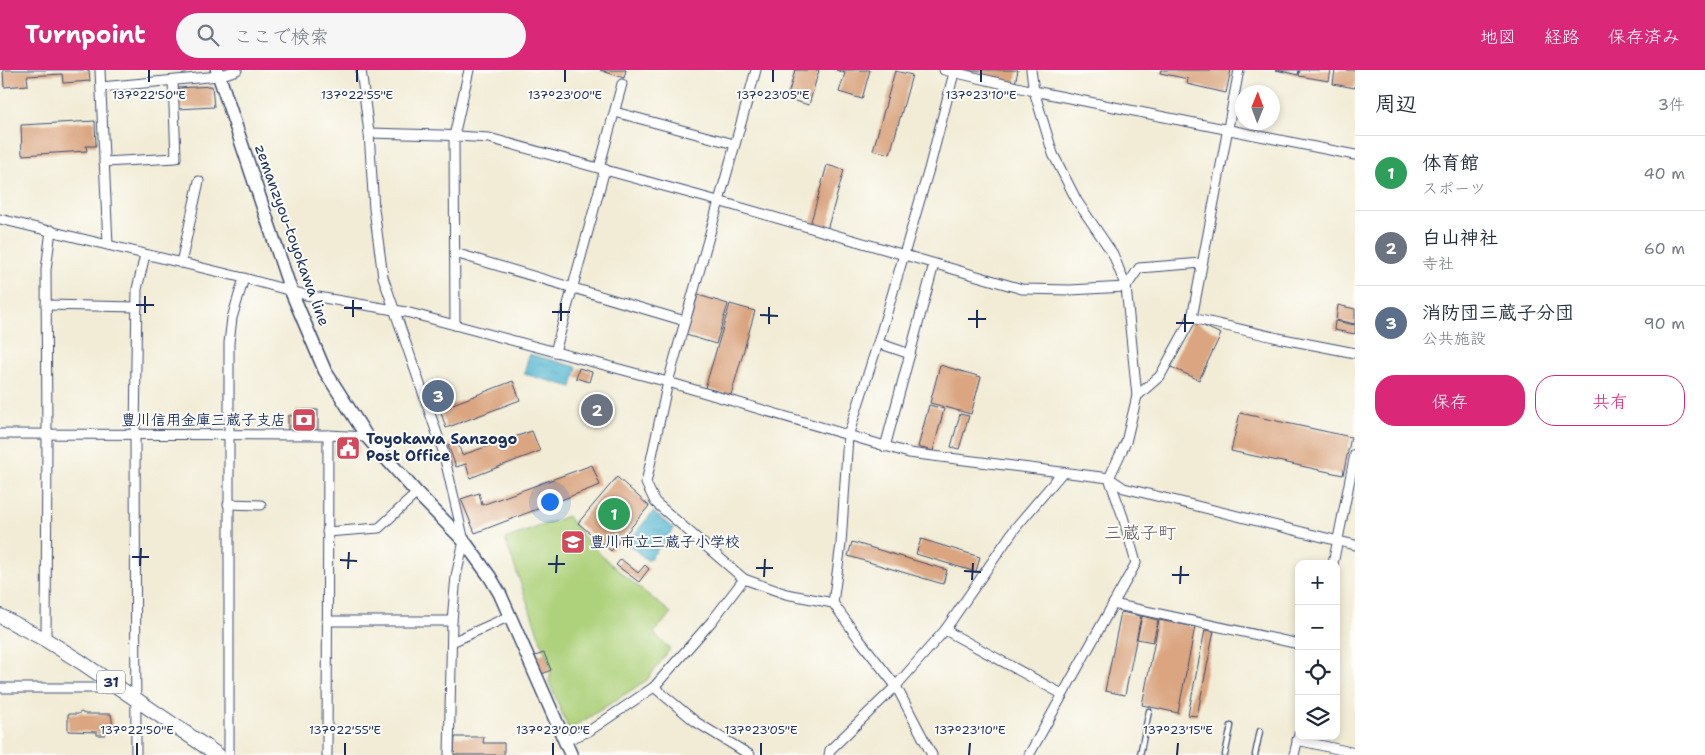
<!DOCTYPE html>
<html lang="ja">
<meta charset="utf-8">
<style>
:root{--surface:#fff;--page:#f6f6f7;--text:#1f2937;--muted:#747a83;--line:#e0e1e3;--accent:#db2777}
body{margin:0;font-family:"Shantell Sans","Klee One",sans-serif;background:var(--page);color:var(--text)}
.controls{position:absolute;right:15px;bottom:15px;display:grid;overflow:hidden;border-radius:10px;box-shadow:0 2px 8px #0003}
.controls button{width:45px;height:45px;display:grid;place-items:center;padding:0;border:0;border-bottom:1px solid var(--line);background:var(--surface);color:var(--text);font:25px sans-serif}
.compass{position:absolute;left:1235px;top:15px;width:45px;height:45px;border-radius:50%;background:var(--surface);box-shadow:0 2px 8px #0003;rotate:1deg}
.you{position:absolute;left:549px;top:431px;width:18px;height:18px;margin:-12px;border:4px solid #fff;border-radius:50%;background:#1a73e8;box-shadow:0 0 0 8px #1a73e833}
.badge{display:grid;place-items:center;width:32px;height:32px;border-radius:50%;background:var(--accent);color:#fff;font-size:16px;font-weight:700}
.pin{position:absolute;translate:-50% -50%;border:2px solid #fff;box-shadow:0 1px 5px #0006}
.list{margin:0;padding:0;list-style:none}
h2{display:flex;justify-content:space-between;align-items:center;height:65px;margin:0;padding:0 20px;font-size:21px}
h2 small{font-size:16px;font-weight:400;color:var(--muted)}
.list li{display:grid;grid-template-columns:32px 1fr auto;gap:15px;align-items:center;box-sizing:border-box;height:75px;padding:0 20px;border-top:1px solid var(--line)}
.list b{display:block;font-size:19px;white-space:nowrap}
.list p{margin:0;font-size:16px;white-space:nowrap;color:var(--muted)}
.list em{font-size:16px;font-style:normal;color:var(--muted)}
.actions{display:flex;gap:10px;padding:15px 20px}
.actions a{flex:1;padding:11px 0;border:1px solid var(--accent);border-radius:20px;text-align:center;font-size:18px;color:var(--accent)}
.actions .main{background:var(--accent);color:#fff}
.icon{flex:none;width:28px;height:28px;fill:none;stroke:currentColor;stroke-width:2;stroke-linecap:round;stroke-linejoin:round}
.map{position:relative;flex:none;width:1355px;height:685px;overflow:hidden}
header{display:flex;align-items:center;gap:30px;box-sizing:border-box;height:70px;padding:0 25px;background:var(--accent);color:#fff}
header strong{font-size:24px}
nav{display:flex;gap:28px;margin-inline-start:auto;font-size:18px}
.search{width:350px;height:45px;background:var(--page);display:flex;align-items:center;gap:12px;box-sizing:border-box;padding:0 18px;border-radius:28px;color:var(--muted);font-size:19px}
main{display:flex}
aside{flex:1;background:var(--surface)}
.map>svg:first-child{display:block}
.pitch{fill:#aed17b;stroke:#64806c}
.water{fill:url(#water-ripples);stroke:#367297}
.building{fill:#daa580}
.lines{fill:none;stroke-linecap:round;stroke-linejoin:round}
.lane-casing{stroke:#3b4b70;stroke-width:7}
.street-casing{stroke:#3b4b70;stroke-width:11}
.secondary-casing{stroke:#3b4b70;stroke-width:15}
.primary-casing{stroke:#3b4b70;stroke-width:16}
.lane{stroke:#fff;stroke-width:4.5}
.street{stroke:#fff;stroke-width:9}
.secondary{stroke:#fff;stroke-width:12}
.primary{stroke:#fff;stroke-width:14}
.ticks{fill:none;stroke:#1b2f5e;stroke-width:2}
.labels{text-anchor:middle;dominant-baseline:central;stroke-width:4;stroke-linejoin:round;paint-order:stroke}
.shield{fill:#fdfcf7;stroke:#5f6c8c;stroke-width:1}
.shield-label{font-size:14px;font-weight:bold;fill:#1b2f5e}
.street-label{font-size:15px;fill:#1b2f5e;stroke:#fdfcf7}
.poi-label{font-size:15px;font-weight:bold;fill:#1b2f5e;stroke:#fdfcf7;text-anchor:start}
.quarter-label{font-size:18px;fill:#5e586a;stroke:#fdfcf7}
.ticks-label{font-size:12px;text-anchor:middle;fill:#1b2f5e;stroke:#fdfcf7;stroke-width:4;stroke-linejoin:round;paint-order:stroke}
</style>
<header>
<strong>Turnpoint</strong>
<div class="search"><svg class="icon" aria-label="search" viewBox="0 0 24 24"><circle cx="10" cy="10" r="6"/><path d="M15 15l6 6"/></svg>ここで検索</div>
<nav><a>地図</a><a>経路</a><a>保存済み</a></nav>
</header>
<main>
<div class="map">
<svg width="1355" height="685" viewBox="0 0 1355 685">
<defs>
<pattern id="water-ripples" width="26" height="14" patternUnits="userSpaceOnUse" patternTransform="scale(1.25)"><rect width="26" height="14" fill="#52b6d0"/><path d="M2 4q2-2 4 0t4 0M15 11q2-2 4 0t4 0" fill="none" stroke="#4394ac"/></pattern>
</defs>
<rect width="100%" height="100%" fill="#fdfcf7"/>
<filter id="ink" filterUnits="userSpaceOnUse"><feTurbulence type="fractalNoise" baseFrequency=".02" numOctaves="2"/><feDisplacementMap in="SourceGraphic" scale="10" xChannelSelector="R" yChannelSelector="G"/><feConvolveMatrix kernelMatrix="1 2 1 2 8 2 1 2 1" color-interpolation-filters="sRGB"/></filter>
<filter id="wash" filterUnits="userSpaceOnUse"><feTurbulence type="fractalNoise" baseFrequency=".0096" numOctaves="4" result="noise"/><feDisplacementMap in="SourceGraphic" scale="20" xChannelSelector="R" yChannelSelector="G"/><feGaussianBlur stdDeviation="1.12" result="paint"/><feColorMatrix in="noise" values="0 0 0 0 0 0 0 0 0 0 0 0 0 0 0 0 0 1.4 0 .05"/><feComposite in="paint" operator="in"/></filter>
<g filter="url(#wash)">
<rect width="100%" height="100%" fill="#f2ecd6"/>
<path class="pitch" d="M568,446C592,484 636,514 671,543L654,563L670,579L647,610L569,660L549,612L551,600L505,469Z"/>
<g class="water">
<path d="M529,284L577,297L572,317L524,304Z"/>
<path d="M653,442L674,459L648,491L627,473Z"/>
</g>
<g id="blocks">
<g class="building">
<path d="M3,0H89L90,11L63,13L62,4L27,6L28,15L4,17Z"/>
<path d="M600,0H626L624,8Z"/>
<path d="M795,0H819L809,35L787,29Z"/>
<path d="M870,0L862,29L839,22L845,3L836,0Z"/>
<path d="M963,0H1018L1015,14Z"/>
<path d="M1161,0H1231L1226,23L1187,14L1188,9L1160,3Z"/>
<path d="M1276,0H1299L1298,5Z"/>
<path d="M1300,0H1331L1329,11L1299,6Z"/>
<path d="M1335,0H1355V18L1333,14Z"/>
<path d="M895,1L912,5L890,84L873,80Z"/>
<path d="M212,16L214,37L178,39L177,18Z"/>
<path d="M95,51L96,76H86L87,81L22,85L21,55Z"/>
<path d="M827,95L844,100L827,160L810,155Z"/>
<path d="M698,225L728,234L716,274L686,265Z"/>
<path d="M730,234L755,241L731,325L705,318Z"/>
<path d="M1338,235L1355,239V254L1336,250Z"/>
<path d="M1193,251L1221,264L1199,310L1171,297Z"/>
<path d="M1335,251L1355,255V264L1334,260Z"/>
<path d="M940,295L981,307L971,344L930,333Z"/>
<path d="M579,298L592,302L589,312L576,308Z"/>
<path d="M513,311L520,330L446,358L440,339Z"/>
<path d="M443,320L445,328L434,332L431,324Z"/>
<path d="M929,335L944,339L933,381L918,377Z"/>
<path d="M296,340H318V360L288,361V346L296,345Z"/>
<path d="M1240,343L1351,367L1343,405L1231,381Z"/>
<path d="M960,344L969,346L959,379L951,377Z"/>
<path d="M532,361L540,381L470,408L466,394L456,397L448,375L457,371L462,385Z"/>
<rect x="337" y="374" width="22" height="10"/>
<path d="M592,395L600,415L475,463L461,429L479,423L482,435Z"/>
<path d="M617,407L649,436L611,481L578,453Z"/>
<path d="M921,469L980,487L976,502L916,484Z"/>
<path d="M852,472L947,500L943,514L848,486Z"/>
<path d="M621,489L638,503L645,495L649,499L639,512L616,495Z"/>
<path d="M1121,542L1141,546L1125,625L1105,621Z"/>
<path d="M1142,546L1158,550L1153,572L1137,569Z"/>
<path d="M1159,550L1195,557L1178,643L1142,635Z"/>
<path d="M1205,560L1214,561L1197,646L1188,645Z"/>
<path d="M544,583L551,600L542,604L535,586Z"/>
<path d="M81,642L85,644H111L113,658H110L105,665H97V662L68,661V644H78Z"/>
<path d="M455,667H484L483,673H504V685H454Z"/>
</g>
</g>
</g>
<g filter="url(#ink)">
<use href="#blocks" fill-opacity="0" stroke="#3b4b70" stroke-width="1"/>
<g class="lines">
<defs>
<g id="lane">
<path d="M1140,685L1149,641"/>
<path d="M1225,685L1231,656"/>
<path d="M1255,685L1260,661"/>
</g>
<g id="street">
<path d="M100,0L108,175"/>
<path d="M361,0L369,63L374,139L383,207L443,381L464,471L456,506L452,551L449,685"/>
<path d="M756,0L668,312L646,413L655,432L744,509L786,524L833,533"/>
<path d="M944,0L1034,21L1355,85"/>
<path d="M101,17L219,6L237,0"/>
<path d="M615,42L734,74"/>
<path d="M369,63L441,65L489,68L718,131L1022,219L1070,220L1126,217"/>
<path d="M104,92L176,88L173,11"/>
<path d="M599,98L622,14"/>
<path d="M0,149L244,208L306,225L406,242L668,312L909,383L1109,408L1124,418L1355,475"/>
<path d="M455,183L685,251"/>
<path d="M181,193L199,111"/>
<path d="M1126,217L1139,198L1202,193"/>
<path d="M46,235L137,237"/>
<path d="M1192,248L1278,268L1355,283"/>
<path d="M455,255L454,66L469,0"/>
<path d="M878,273L910,284"/>
<path d="M555,282L605,99"/>
<path d="M1137,326L1160,306L1192,248L1239,0"/>
<path d="M0,364L328,365L367,367"/>
<path d="M885,377L934,194"/>
<path d="M228,434L261,435"/>
<path d="M327,462L379,458L417,423"/>
<path d="M1333,494L1355,384"/>
<path d="M1113,534L1299,574"/>
<path d="M327,551H452"/>
<path d="M945,560L1062,624"/>
<path d="M46,570L47,365L46,200L51,160"/>
<path d="M452,572L510,546"/>
<path d="M654,617L696,652L750,685"/>
<path d="M0,618H119"/>
<path d="M1297,670L1355,683"/>
<path d="M565,671L589,661L654,617L712,551L744,509"/>
<path d="M136,685L135,365L137,219L145,185"/>
<path d="M229,685V273L232,248L244,208"/>
<path d="M327,685L328,365"/>
<path d="M829,685L830,680L896,616L945,560L1016,457L1062,403"/>
<path d="M932,685L896,616L859,569L833,533L841,474L848,366L878,273L929,99L954,3"/>
<path d="M1029,685L1136,493L1123,447L1109,408L1126,372L1137,326L1126,217L1113,184L1077,131L1053,84L1034,21L1031,0"/>
<path d="M1294,685L1299,664"/>
</g>
<path id="secondary" d="M217,0L291,221L325,301L367,367L417,423L464,471L490,507L500,524L571,685"/>
<path id="primary" d="M0,546L46,570L81,592L218,685"/>
</defs>
<use href="#lane" class="lane-casing"/>
<use href="#street" class="street-casing"/>
<use href="#secondary" class="secondary-casing"/>
<use href="#primary" class="primary-casing"/>
<use href="#lane" class="lane"/>
<use href="#street" class="street"/>
<use href="#secondary" class="secondary"/>
<use href="#primary" class="primary"/>
</g>
</g>
<path class="ticks" d="M149,12V0M357,12V0M565,12V0M773,12V0M981,12V0M136,235H154M344,238H362M552,242H570M145,243V226M760,245L778,246M353,247V230M968,249H986M561,251V233M1176,253H1194M769,254V237M977,258V240M1185,262V244M132,487H149M340,490L357,491M548,494H565M140,496L141,478M756,498H773M348,499L349,482M964,501L981,502M556,503L557,485M1172,505H1189M764,507L765,489M972,510L973,493M1180,514L1181,496M137,685V673M345,685V673M553,685V673M761,685V673M969,685L970,673M1177,685L1178,673"/>
<defs>
<symbol id="bank-square" viewBox="-11 -11 22 22"><rect x="-9" y="-9" width="18" height="18" rx="4" fill="#d1495b" stroke="#fdfcf7"/><path d="M-6-4H6V4H-6ZM0-2.3a2.3 2.3 0 1 0 0 4.6a2.3 2.3 0 1 0 0-4.6Z" fill="#fff"/></symbol>
<symbol id="civic-square" viewBox="-11 -11 22 22"><rect x="-9" y="-9" width="18" height="18" rx="4" fill="#d1495b" stroke="#fdfcf7"/><path d="M-.6-6.5H3V-4.5H.6V-3L4-1V1h2V6H-6V1h2V-1L-.6-3ZM-1.2 2.5V6h2.4V2.5Z" fill="#fff"/></symbol>
<symbol id="school-square" viewBox="-11 -11 22 22"><rect x="-9" y="-9" width="18" height="18" rx="4" fill="#d1495b" stroke="#fdfcf7"/><path d="M0-5L7-2L0 1L-7-2ZM-4 1L0 2.5L4 1V4Q0 6-4 4Z" fill="#fff"/></symbol>
</defs>
<g fill-rule="evenodd">
<use href="#bank-square" x="290" y="336" width="28" height="28"/>
<use href="#civic-square" x="334" y="364" width="28" height="28"/>
<use href="#school-square" x="559" y="458" width="28" height="28"/>
</g>
<g class="labels">
<rect class="shield" x="97" y="600.5" width="28" height="23" rx="4"/>
<g class="shield-label">
<text x="111" y="612">31</text>
</g>
<g class="street-label">
<text transform="translate(292 165) rotate(70)">zemanzyou-toyokawa line</text>
</g>
<g class="poi-label">
<text x="286" y="350" text-anchor="end">豊川信用金庫三蔵子支店</text>
<text x="366" y="369">Toyokawa Sanzogo<tspan x="366" dy="17">Post Office</tspan></text>
<text x="590" y="472">豊川市立三蔵子小学校</text>
</g>
<g class="quarter-label">
<text x="1140" y="463">三蔵子町</text>
</g>
</g>
<g class="ticks-label">
<text x="149" y="29">137°22'50"E</text>
<text x="357" y="29">137°22'55"E</text>
<text x="565" y="29">137°23'00"E</text>
<text x="773" y="29">137°23'05"E</text>
<text x="981" y="29">137°23'10"E</text>
<text x="137" y="664">137°22'50"E</text>
<text x="345" y="664">137°22'55"E</text>
<text x="553" y="664">137°23'00"E</text>
<text x="761" y="664">137°23'05"E</text>
<text x="970" y="664">137°23'10"E</text>
<text x="1178" y="664">137°23'15"E</text>
</g>
</svg>
<div class="controls">
<button>+</button>
<button>−</button>
<button><svg class="icon" aria-label="locate" viewBox="0 0 24 24"><circle cx="12" cy="12" r="6"/><path d="M12 2v4M12 18v4M2 12h4M18 12h4"/></svg></button>
<button><svg class="icon" aria-label="layers" viewBox="0 0 24 24"><path d="M12 4l9 5-9 5-9-5zM3 14l9 5 9-5"/></svg></button>
</div>
<svg class="compass" viewBox="-18 -18 36 36"><path d="M0-13l5 13h-10z" fill="#e53935"/><path d="M0 13l5-13h-10z" fill="#747a83"/></svg>
<div class="you"></div>
<div class="pin badge" style="left:614px;top:444px;background:#2e9e5b">1</div>
<div class="pin badge" style="left:597px;top:340px;background:#6b7280">2</div>
<div class="pin badge" style="left:438px;top:326px;background:#5c6f8a">3</div>
</div>
<aside>
<h2>周辺<small>3件</small></h2>
<ul class="list">
<li><span class="badge" style="background:#2e9e5b">1</span><div><b>体育館</b><p>スポーツ</p></div><em>40 m</em></li>
<li><span class="badge" style="background:#6b7280">2</span><div><b>白山神社</b><p>寺社</p></div><em>60 m</em></li>
<li><span class="badge" style="background:#5c6f8a">3</span><div><b>消防団三蔵子分団</b><p>公共施設</p></div><em>90 m</em></li>
</ul>
<div class="actions"><a class="main">保存</a><a>共有</a></div>
</aside>
</main>
